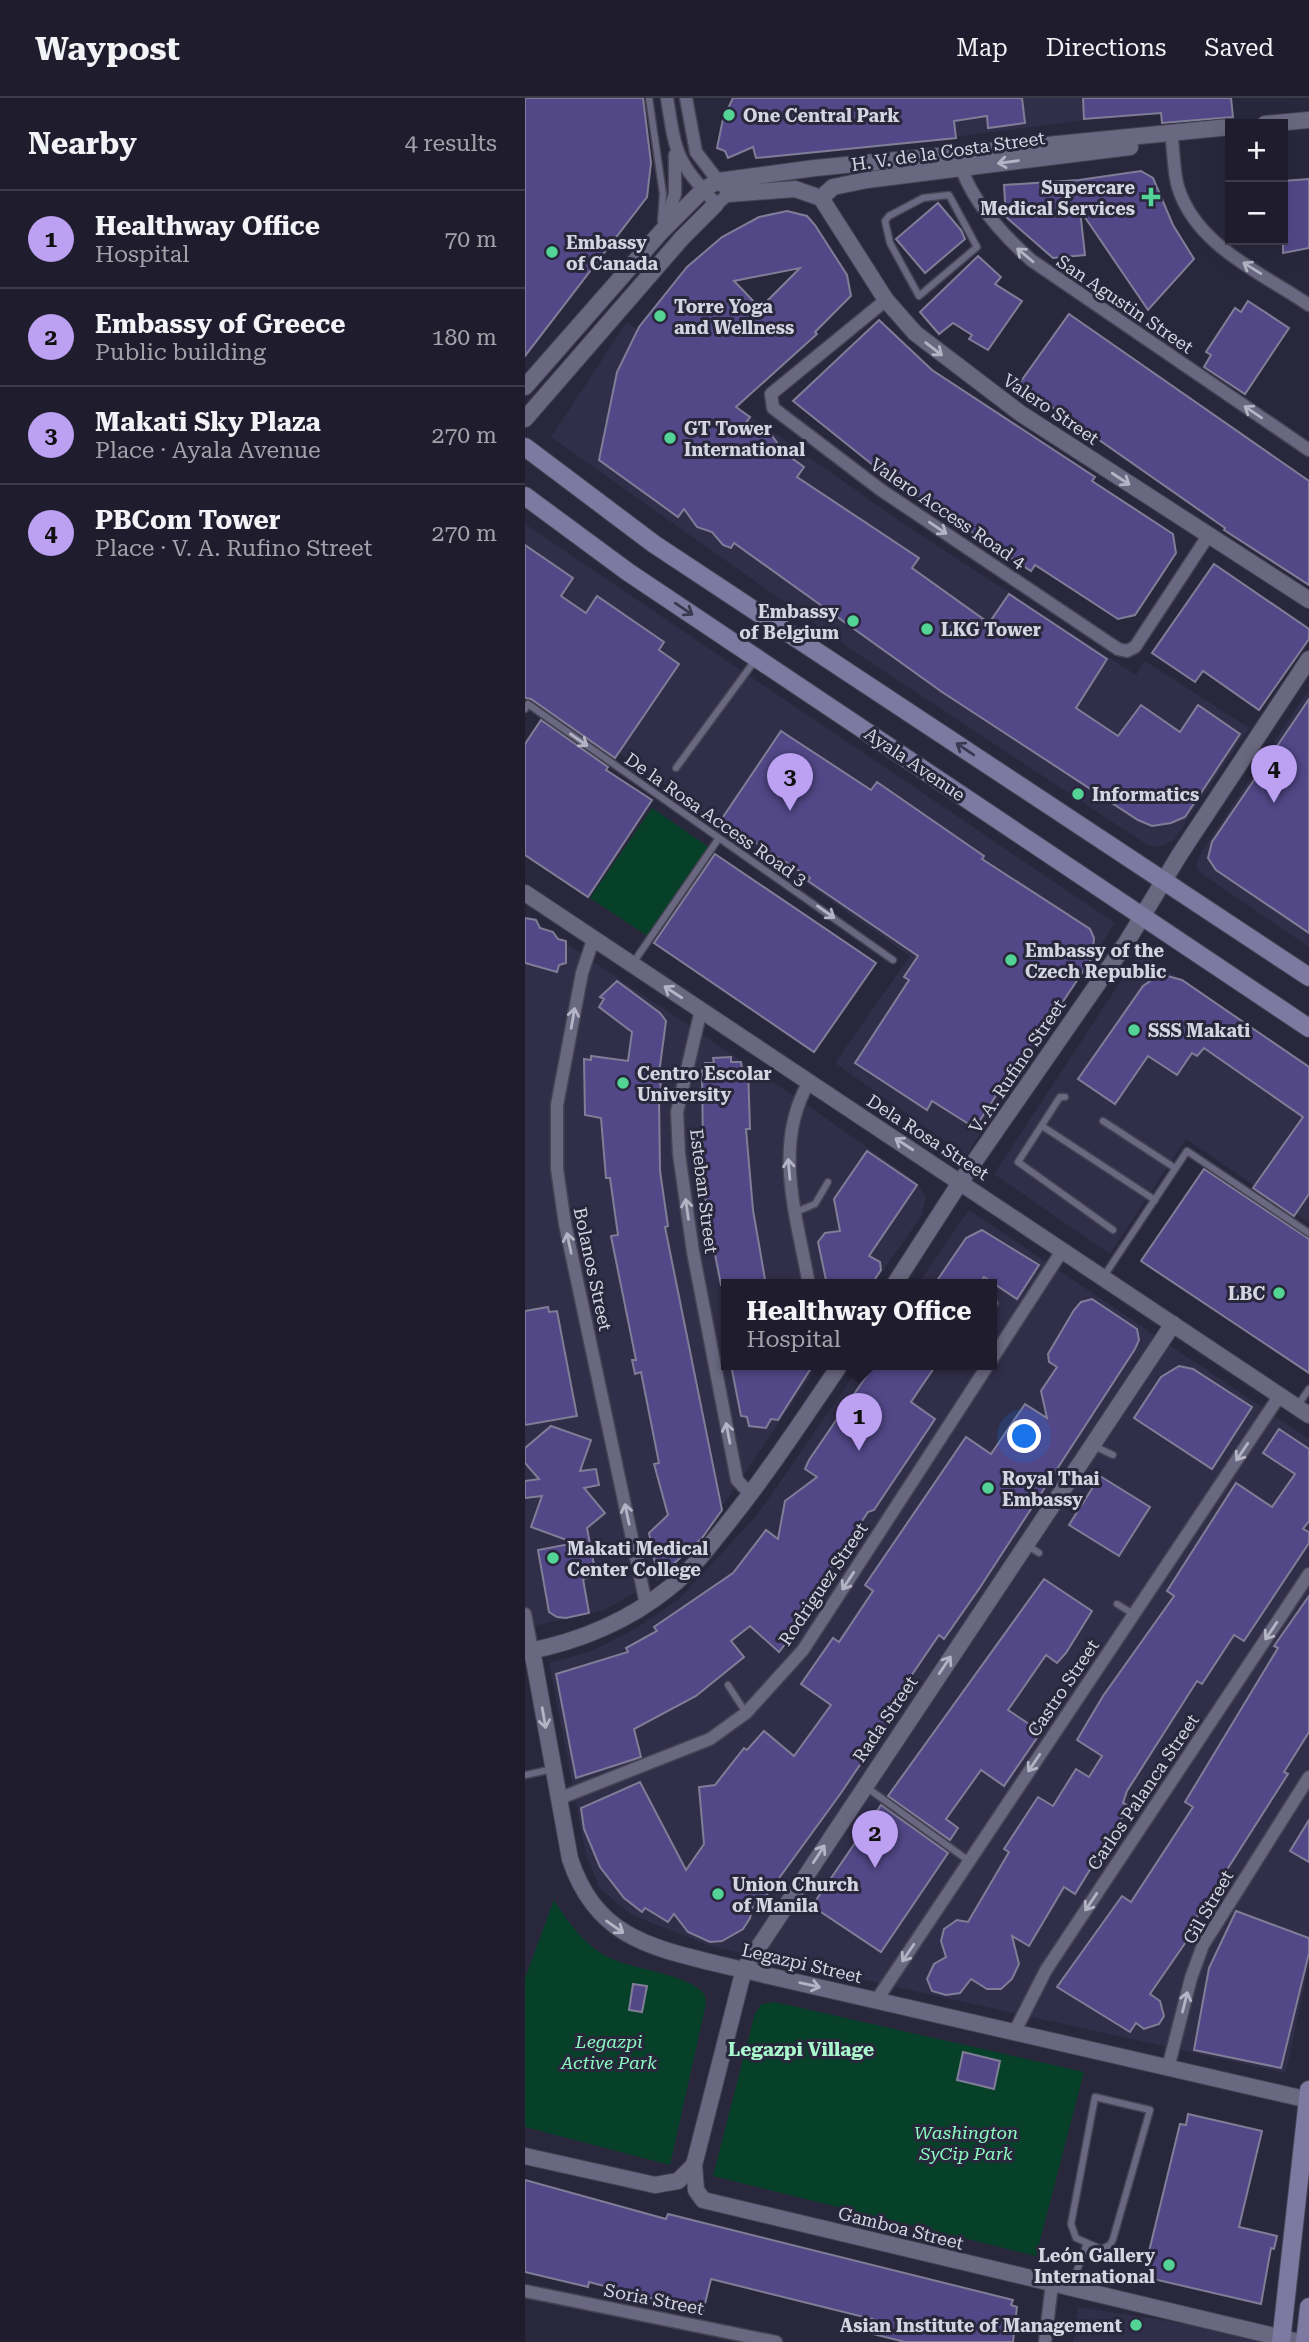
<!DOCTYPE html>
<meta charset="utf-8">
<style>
:root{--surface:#1f1d2d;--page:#272635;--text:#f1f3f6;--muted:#a1a2aa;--line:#3c3b49;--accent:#bca0f2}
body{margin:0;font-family:"Roboto Serif",serif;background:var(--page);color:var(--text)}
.controls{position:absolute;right:21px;top:21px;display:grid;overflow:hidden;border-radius:0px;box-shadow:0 7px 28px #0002}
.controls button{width:63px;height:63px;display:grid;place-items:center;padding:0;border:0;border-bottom:2px solid var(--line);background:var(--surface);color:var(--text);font:35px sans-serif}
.you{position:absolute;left:500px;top:1339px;width:24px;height:24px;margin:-18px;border:5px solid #fff;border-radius:50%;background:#1a73e8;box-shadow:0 0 0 10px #1a73e833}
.badge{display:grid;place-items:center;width:46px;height:46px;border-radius:50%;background:var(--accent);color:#111;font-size:23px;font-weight:700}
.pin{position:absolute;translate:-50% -58px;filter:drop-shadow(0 2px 4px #0008)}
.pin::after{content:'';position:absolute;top:37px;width:24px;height:21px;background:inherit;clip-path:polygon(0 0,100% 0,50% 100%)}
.popup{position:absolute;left:196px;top:1181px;width:276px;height:91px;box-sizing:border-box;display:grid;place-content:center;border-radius:0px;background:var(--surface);filter:drop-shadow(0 2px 5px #0005);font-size:23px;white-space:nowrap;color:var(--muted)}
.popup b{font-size:26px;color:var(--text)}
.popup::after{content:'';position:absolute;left:50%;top:100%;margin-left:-14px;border:14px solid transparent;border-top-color:var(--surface)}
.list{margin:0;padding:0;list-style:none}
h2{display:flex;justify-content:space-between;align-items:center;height:91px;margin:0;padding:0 28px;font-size:30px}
h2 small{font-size:23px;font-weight:400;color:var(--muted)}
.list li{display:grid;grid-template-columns:46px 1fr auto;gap:21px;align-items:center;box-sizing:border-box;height:98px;padding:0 28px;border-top:2px solid var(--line)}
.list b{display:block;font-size:26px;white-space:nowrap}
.list p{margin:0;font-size:23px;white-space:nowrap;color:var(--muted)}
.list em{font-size:23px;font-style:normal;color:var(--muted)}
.map{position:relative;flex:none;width:784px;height:2244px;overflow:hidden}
header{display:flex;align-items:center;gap:42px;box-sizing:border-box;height:98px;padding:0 35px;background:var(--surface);border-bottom:2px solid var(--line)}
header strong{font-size:33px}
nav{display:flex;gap:38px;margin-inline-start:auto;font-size:24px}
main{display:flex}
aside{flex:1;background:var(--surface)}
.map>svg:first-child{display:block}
.built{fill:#312e49}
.green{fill:#074028}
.building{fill:#524888;stroke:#807e97;stroke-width:2;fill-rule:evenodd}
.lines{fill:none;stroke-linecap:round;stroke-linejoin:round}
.service-casing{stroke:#454354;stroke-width:9}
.minor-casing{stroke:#454354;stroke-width:15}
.tertiary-casing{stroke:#454354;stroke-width:18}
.secondary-casing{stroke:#454354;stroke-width:20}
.service{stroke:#6a6880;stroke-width:6}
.minor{stroke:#6a6880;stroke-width:12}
.tertiary{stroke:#6a6880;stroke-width:16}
.secondary{stroke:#7d79a1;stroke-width:18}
.oneway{stroke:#b5b4c5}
.oneway2{stroke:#3a3750}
.poi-dot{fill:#53d396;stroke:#29273c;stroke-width:2.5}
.labels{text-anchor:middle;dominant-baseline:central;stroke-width:6;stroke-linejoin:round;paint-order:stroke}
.poi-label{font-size:18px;font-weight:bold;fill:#d5d5e2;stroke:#29273c;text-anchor:start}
.street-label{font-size:18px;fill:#d5d5e2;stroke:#29273c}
.park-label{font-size:18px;font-style:italic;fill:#8bfbc1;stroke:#29273c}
.neighbourhood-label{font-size:19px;font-weight:bold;fill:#a9f9cd;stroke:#29273c}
</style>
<header>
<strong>Waypost</strong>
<nav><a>Map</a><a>Directions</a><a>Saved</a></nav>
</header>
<main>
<aside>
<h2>Nearby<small>4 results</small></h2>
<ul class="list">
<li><span class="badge">1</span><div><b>Healthway Office</b><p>Hospital</p></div><em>70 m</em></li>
<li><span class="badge">2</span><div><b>Embassy of Greece</b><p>Public building</p></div><em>180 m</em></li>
<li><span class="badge">3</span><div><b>Makati Sky Plaza</b><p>Place · Ayala Avenue</p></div><em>270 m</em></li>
<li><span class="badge">4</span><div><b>PBCom Tower</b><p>Place · V. A. Rufino Street</p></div><em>270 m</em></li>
</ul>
</aside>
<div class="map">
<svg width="784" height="2244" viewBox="0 0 784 2244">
<rect width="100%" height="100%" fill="#29273c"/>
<g class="built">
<path d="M353,0H631L632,13L358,48Z"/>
<path d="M102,224L217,312L379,426L611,577L620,563L724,630L649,742L637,748H624L333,556L26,339Z"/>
<path d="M0,426L590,825L441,1058L310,965L385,858L0,589Z"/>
<path d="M784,591V849L676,775L671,769L674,758Z"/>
<path d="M0,818L272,1000L390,1083L401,1098L397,1117L348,1187H201V1267H293L201,1403L115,1492L79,1512L0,1530Z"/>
<path d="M615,854L784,967V1125L661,1041L585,1156L469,1076Z"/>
<path d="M444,1112L784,1341V1866L761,1975L185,1848L107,1817L75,1791L61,1757L24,1565L67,1553L110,1531L154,1501L232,1417L336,1267H467V1187H392Z"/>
<path d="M553,2209L714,2234L738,2244H548Z"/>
</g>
<g class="green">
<path d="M127,710L185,750L124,839L65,800Z"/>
<path d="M29,1802C43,1824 61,1849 85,1860C112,1873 163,1875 180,1897L181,1906L145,2067L0,2029V1880Z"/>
<path d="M250,1904L559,1974L511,2158L188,2078L230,1915L237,1906Z"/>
</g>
<g class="building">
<path d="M0,0H118L126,65L122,99L0,258Z"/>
<path d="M208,0H497L500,25L463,30L462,18L429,23L431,40L231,60L228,49L203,60L200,53L192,50L198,21Z"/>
<path d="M558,0H706L708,19L637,25L636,15L559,21Z"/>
<path d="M616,73L628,80L648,127L669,161L623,212L555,112L560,157L528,160L481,119L479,87L554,82Z"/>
<path d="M784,81V150L758,155V83Z"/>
<path d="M413,105L436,132L440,141L400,175L371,141Z"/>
<path d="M262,113L282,118L290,127L322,177L326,198L290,234L292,236L211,309L225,319L220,326L243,332L253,346L266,348L271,356L268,361L279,369L272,379L394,460L387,470L464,525L484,496L582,561L551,610L593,638L616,607L655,634L673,607L715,636L660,719L646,725L627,728L613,722L417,594L209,445L206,450L198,447L187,434L172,429L159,411L153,419L74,362L92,274L114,229L162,169L197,139L234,119ZM275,170L235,210L209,183Z"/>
<path d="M453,158L476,179L470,186L497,203L463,252L444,241L447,237L428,225L414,236L395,214Z"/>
<path d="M723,203L764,230L720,296L679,269L686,257L681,254L710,210L716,214Z"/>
<path d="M544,216L784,383V487L699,432L700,430L494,286Z"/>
<path d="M354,222L407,272L570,379L567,383L648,436L651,455L610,517L593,521L510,467L506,473L369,384L268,303Z"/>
<path d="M0,447L48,480L36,498L61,515L72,498L139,544L134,552L154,566L90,660L6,601L0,600Z"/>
<path d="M689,466L784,531V541L734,612L678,573L670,584L627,555Z"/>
<path d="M784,601V835L691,772L683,760L687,744Z"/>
<path d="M16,622L83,669L81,672L127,702L63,799L0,757V646Z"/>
<path d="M256,633L346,692L352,684L459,758L457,761L565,831L569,840L567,860L501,959L498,956L450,1030L407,1003L402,1012L330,965L384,882L379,879L393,858L283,783L285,780L196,722Z"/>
<path d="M190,756L351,865L289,954L129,845Z"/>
<path d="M0,820L11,822L15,830L28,834L33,841L41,843V865L34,867L32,874L0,865Z"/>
<path d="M635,876L657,882L784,969V1096L769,1118L728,1090L778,1019L679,950L672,958L667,955L652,977L623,958L590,1006L553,981L618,888Z"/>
<path d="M92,883L135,915L141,923L135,968L136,1001H134L135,1073L143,1128L140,1129L197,1412L177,1440L133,1480L124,1435L143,1417L129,1366L134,1365L116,1274L110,1276L107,1262H111L86,1138L93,1137L85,1080H81L76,1020L60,1017L59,961L66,962V958L103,963L107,934L74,909L79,901L75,899Z"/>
<path d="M206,959V964H216L217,971L223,970L225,1031H221L228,1112L241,1187H196L182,1115L175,1053L178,1052L177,973L180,965H189L188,960Z"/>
<path d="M342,1053L392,1087L344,1158L355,1164L356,1172L346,1187H302L293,1144L300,1135L315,1133L309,1101Z"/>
<path d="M679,1071L784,1141V1275L616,1163Z"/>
<path d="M457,1132L514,1167L492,1201L459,1179L454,1187H409L441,1140Z"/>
<path d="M567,1201L612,1231L614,1242L610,1251L454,1491L419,1541L414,1537L380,1587L386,1591L316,1695L236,1805L230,1799L225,1820L218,1831L197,1843L185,1844L163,1834L149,1816L143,1824L120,1810L117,1814L99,1800L75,1769L59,1731L56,1710L115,1684L161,1772L179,1746L174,1689L190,1687L219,1650L222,1652L239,1633L269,1658L306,1607L276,1586L308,1540L314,1544L348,1493L340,1487L441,1339L466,1356L500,1306L522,1320L516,1293L532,1269L524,1264L523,1256L549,1212L556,1204Z"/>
<path d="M23,1209L24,1214L32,1213L52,1318L0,1327V1213Z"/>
<path d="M206,1267H288L253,1322L246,1321L241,1330L224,1328L222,1319L216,1318Z"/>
<path d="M349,1267H411L386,1304L410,1321L349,1412L343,1414L304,1473L312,1479L254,1554L225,1528L206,1543L219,1559L171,1598L109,1631L116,1659L51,1680L31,1576L103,1554L101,1550L132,1533L129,1529L208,1475L241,1432L253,1441L260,1403L292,1379L280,1371L284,1362Z"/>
<path d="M654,1268L668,1271L727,1309L687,1371L609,1320L636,1279Z"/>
<path d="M26,1328L66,1342L55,1373L71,1371L74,1387L59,1390L80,1415L62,1430L69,1467H65L67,1479L58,1481L64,1515L41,1520L32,1519L24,1514L13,1452L50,1445L6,1429L17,1398L0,1400V1383L14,1381L0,1365V1350Z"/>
<path d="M754,1331L784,1351V1423L778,1431L784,1434V1445L719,1543L709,1537L677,1586L672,1583L602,1693L598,1705L604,1708L550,1796L539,1789L504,1848L487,1838L494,1866L487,1881L476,1891H462L446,1881L435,1895L421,1897L407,1893L402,1881L409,1866L421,1859L416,1843L419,1831L432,1822L443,1824L484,1754L479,1751L513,1699L528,1708L551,1671L564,1679L577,1658L552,1642L578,1598L649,1498L642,1493L711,1385L747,1409L770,1376L738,1355Z"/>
<path d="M575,1378L625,1409L594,1458L544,1427Z"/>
<path d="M519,1481L567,1513L541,1555L532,1565L521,1557L483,1612L516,1634L479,1688L456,1672L421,1721L433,1730L425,1742L363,1698Z"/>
<path d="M784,1498V1634L759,1674L763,1676L659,1839L663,1841L625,1896L635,1903L639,1918L634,1926L619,1931L611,1925L605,1934L532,1889L597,1798L606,1804L668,1709L660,1704L753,1550L749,1548Z"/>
<path d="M356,1707L423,1755L356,1854L287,1808Z"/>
<path d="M784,1722V1764L765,1753Z"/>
<path d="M711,1813L784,1840V1855L756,1970L669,1952L684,1870Z"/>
<path d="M108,1886L122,1888L117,1914L104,1912Z"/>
<path d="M438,1954L475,1963L469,1991L432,1982Z"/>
<path d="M663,2016L737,2033L714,2129L752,2138L749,2151L746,2150L736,2206L624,2180L626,2171L620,2170L655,2026L661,2027Z"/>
<path d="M0,2082L141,2121L143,2116L488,2202L486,2207L492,2209L488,2244H380L348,2236L351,2222L186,2181L178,2214L64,2184L63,2189L0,2174Z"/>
</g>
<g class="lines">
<defs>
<g id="service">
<path d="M124,0L138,96L136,123"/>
<path d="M424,97L452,149L394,198L365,145L360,123L364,118L398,100Z"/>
<path d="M0,611L3,606L368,862"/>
<path d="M151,670L231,561"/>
<path d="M108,865L194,740"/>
<path d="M540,999H535L493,1064L588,1132"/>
<path d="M578,1023L650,1070"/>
<path d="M517,1028L630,1102"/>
<path d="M271,1114L290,1106L303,1084"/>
<path d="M579,1178L662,1053L784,1135"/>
<path d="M467,1208L470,1205"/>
<path d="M467,1241L476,1248"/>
<path d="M773,1307L784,1291"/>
<path d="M569,1348L588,1357"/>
<path d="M502,1447L514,1455"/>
<path d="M592,1506L608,1516"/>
<path d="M203,1587L221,1615"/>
<path d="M0,1677L28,1671"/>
<path d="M341,1689L444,1763"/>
<path d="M570,1999L625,2012L588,2141L585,2147L576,2151L551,2140L546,2126Z"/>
<path d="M546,2189L562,2145"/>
</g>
<g id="minor">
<path d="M142,0C151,58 151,62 191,106L198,101"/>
<path d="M161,0L171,54L197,88"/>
<path d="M646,35C649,52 648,72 653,89C671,148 737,175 784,207"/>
<path d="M434,62C444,101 477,136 506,162L784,352"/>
<path d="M139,128L150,96V57"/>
<path d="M361,202L246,296L248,310L356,392L593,551L602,553L610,549L683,438"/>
<path d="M68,842L57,875L32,1007V1071L40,1126L121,1506"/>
<path d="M176,912L152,1014L154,1056L168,1154L212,1382L226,1397"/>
<path d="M284,1187C272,1119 247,1047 284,984"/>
<path d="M467,1261L537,1153"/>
<path d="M0,1516L7,1552"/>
<path d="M33,1701L185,1641L221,1615L278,1552L463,1267"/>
<path d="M351,1903L755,1297"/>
<path d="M489,1935L521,1872L784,1476"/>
<path d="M643,1970L666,1880L678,1847L784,1679"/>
<path d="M0,2193L251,2244"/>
<path d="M520,2244L527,2186"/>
</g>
<g id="tertiary">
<path d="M740,26L784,22"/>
<path d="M203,96L270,91L296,100"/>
<path d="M296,100L361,202L390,235L495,315L784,502"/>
<path d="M296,100L308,89L342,82L605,49"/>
<path d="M0,289L136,134L178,92L193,83L290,70L705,29"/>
<path d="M0,321L157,140L191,106"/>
<path d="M0,795L784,1317"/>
<path d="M369,1187L436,1083L601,845L655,756L784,561"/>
<path d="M648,1226L219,1871L169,2067L171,2092L178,2102L774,2244"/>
<path d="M7,1552L45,1761C71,1839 124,1849 197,1867L784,2002"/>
<path d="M0,1554C52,1544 102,1524 144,1490C166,1473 181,1452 198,1431C240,1379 277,1323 315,1267"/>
<path d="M0,2058L130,2087L153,2083L169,2067"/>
</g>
<g id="secondary">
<path d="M0,349L129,446L784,879"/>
<path d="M0,398L103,474L784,930"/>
<path d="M756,2244L784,1992"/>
<path d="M780,2244L784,2209"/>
</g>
</defs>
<use href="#service" class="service-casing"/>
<use href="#minor" class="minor-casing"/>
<use href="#tertiary" class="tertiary-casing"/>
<use href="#secondary" class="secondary-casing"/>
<use href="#service" class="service"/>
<use href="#minor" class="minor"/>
<use href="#tertiary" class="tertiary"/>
<use href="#secondary" class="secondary"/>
</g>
<defs><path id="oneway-shaft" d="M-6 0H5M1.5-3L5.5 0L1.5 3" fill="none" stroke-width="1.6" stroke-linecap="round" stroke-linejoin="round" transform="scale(1.75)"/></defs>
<g class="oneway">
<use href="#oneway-shaft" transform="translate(483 64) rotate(173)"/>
<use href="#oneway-shaft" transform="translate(500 157) rotate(-140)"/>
<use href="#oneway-shaft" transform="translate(727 170) rotate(-148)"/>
<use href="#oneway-shaft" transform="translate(409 251) rotate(38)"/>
<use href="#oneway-shaft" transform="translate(728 314) rotate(-146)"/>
<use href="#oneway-shaft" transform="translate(596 381) rotate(33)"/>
<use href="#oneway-shaft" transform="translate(413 430) rotate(34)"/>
<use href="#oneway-shaft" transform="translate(54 642) rotate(35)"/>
<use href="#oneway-shaft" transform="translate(301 814) rotate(35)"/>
<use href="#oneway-shaft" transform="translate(148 894) rotate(-147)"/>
<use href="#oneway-shaft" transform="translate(48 920) rotate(-80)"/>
<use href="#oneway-shaft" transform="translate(379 1046) rotate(-147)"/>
<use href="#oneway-shaft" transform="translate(264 1071) rotate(-95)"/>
<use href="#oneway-shaft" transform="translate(162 1111) rotate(-98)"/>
<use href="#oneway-shaft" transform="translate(44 1145) rotate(-102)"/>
<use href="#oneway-shaft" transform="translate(203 1335) rotate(-101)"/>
<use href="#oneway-shaft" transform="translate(717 1354) rotate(124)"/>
<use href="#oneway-shaft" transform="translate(102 1416) rotate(-102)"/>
<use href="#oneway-shaft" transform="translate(323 1483) rotate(123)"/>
<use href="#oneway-shaft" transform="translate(746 1533) rotate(124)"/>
<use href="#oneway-shaft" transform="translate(420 1567) rotate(-56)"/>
<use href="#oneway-shaft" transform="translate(19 1620) rotate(80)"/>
<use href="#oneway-shaft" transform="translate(509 1665) rotate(124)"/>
<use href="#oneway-shaft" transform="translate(294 1756) rotate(-57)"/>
<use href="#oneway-shaft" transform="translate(566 1804) rotate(124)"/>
<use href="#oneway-shaft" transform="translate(90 1829) rotate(35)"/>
<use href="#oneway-shaft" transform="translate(383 1855) rotate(124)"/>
<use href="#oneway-shaft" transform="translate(285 1887) rotate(13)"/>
<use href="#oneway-shaft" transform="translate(660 1904) rotate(-76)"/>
</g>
<g class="oneway2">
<use href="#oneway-shaft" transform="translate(159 511) rotate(34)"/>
<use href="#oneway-shaft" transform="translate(440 651) rotate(-146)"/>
</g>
<g class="poi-dot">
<circle cx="204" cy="17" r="7"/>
<path d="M622.5 88.5h7v7h7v7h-7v7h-7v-7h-7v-7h7z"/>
<circle cx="27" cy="154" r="7"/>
<circle cx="135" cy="218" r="7"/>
<circle cx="145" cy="340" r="7"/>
<circle cx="328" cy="523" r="7"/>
<circle cx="402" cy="531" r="7"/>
<circle cx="553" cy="696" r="7"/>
<circle cx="486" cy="862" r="7"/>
<circle cx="609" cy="932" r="7"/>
<circle cx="98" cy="985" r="7"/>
<circle cx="754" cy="1195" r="7"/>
<circle cx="463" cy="1390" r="7"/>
<circle cx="28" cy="1460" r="7"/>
<circle cx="193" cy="1796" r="7"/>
<circle cx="644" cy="2167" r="7"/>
<circle cx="611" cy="2227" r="7"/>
</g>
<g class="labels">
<g class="poi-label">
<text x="218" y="17">One Central Park</text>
<text x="610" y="89" text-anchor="end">Supercare<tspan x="610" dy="21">Medical Services</tspan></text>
<text x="41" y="144">Embassy<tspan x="41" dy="21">of Canada</tspan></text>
<text x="149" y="208">Torre Yoga<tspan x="149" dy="21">and Wellness</tspan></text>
<text x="159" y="330">GT Tower<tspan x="159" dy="21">International</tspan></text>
<text x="314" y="513" text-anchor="end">Embassy<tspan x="314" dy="21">of Belgium</tspan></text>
<text x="416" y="531">LKG Tower</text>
<text x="567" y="696">Informatics</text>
<text x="500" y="852">Embassy of the<tspan x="500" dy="21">Czech Republic</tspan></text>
<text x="623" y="932">SSS Makati</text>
<text x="112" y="975">Centro Escolar<tspan x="112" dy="21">University</tspan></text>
<text x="740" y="1195" text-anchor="end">LBC</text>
<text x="477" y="1380">Royal Thai<tspan x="477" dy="21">Embassy</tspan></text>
<text x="42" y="1450">Makati Medical<tspan x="42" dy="21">Center College</tspan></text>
<text x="207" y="1786">Union Church<tspan x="207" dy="21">of Manila</tspan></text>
<text x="630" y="2157" text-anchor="end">León Gallery<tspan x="630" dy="21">International</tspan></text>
<text x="597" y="2227" text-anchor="end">Asian Institute of Management</text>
</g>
<g class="street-label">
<text transform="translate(423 53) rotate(-8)">H. V. de la Costa Street</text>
<text transform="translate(600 206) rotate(34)">San Agustin Street</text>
<text transform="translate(526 311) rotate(34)">Valero Street</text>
<text transform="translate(423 415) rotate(34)">Valero Access Road 4</text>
<text transform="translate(390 666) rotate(34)">Ayala Avenue</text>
<text transform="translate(191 721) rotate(35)">De la Rosa Access Road 3</text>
<text transform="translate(492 968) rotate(-56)">V. A. Rufino Street</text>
<text transform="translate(403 1039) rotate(33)">Dela Rosa Street</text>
<text transform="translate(179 1093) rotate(83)">Esteban Street</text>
<text transform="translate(68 1171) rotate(78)">Bolanos Street</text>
<text transform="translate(298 1486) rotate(-56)">Rodriguez Street</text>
<text transform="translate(538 1590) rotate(-56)">Castro Street</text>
<text transform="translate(360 1621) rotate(-56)">Rada Street</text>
<text transform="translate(618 1694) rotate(-56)">Carlos Palanca Street</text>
<text transform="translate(683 1809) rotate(-60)">Gil Street</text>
<text transform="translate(277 1865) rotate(13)">Legazpi Street</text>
<text transform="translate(376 2130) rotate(14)">Gamboa Street</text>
<text transform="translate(129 2201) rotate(11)">Soria Street</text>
</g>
<g class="park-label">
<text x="84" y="1943">Legazpi<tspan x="84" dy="21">Active Park</tspan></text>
<text x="441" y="2034">Washington<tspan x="441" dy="21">SyCip Park</tspan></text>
</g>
<g class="neighbourhood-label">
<text x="276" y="1951">Legazpi Village</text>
</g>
</g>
</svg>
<div class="controls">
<button>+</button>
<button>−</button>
</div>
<div class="you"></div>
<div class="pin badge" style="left:334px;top:1353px">1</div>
<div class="popup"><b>Healthway Office</b>Hospital</div>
<div class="pin badge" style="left:350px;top:1770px">2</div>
<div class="pin badge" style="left:265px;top:713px">3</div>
<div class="pin badge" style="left:749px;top:705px">4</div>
</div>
</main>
